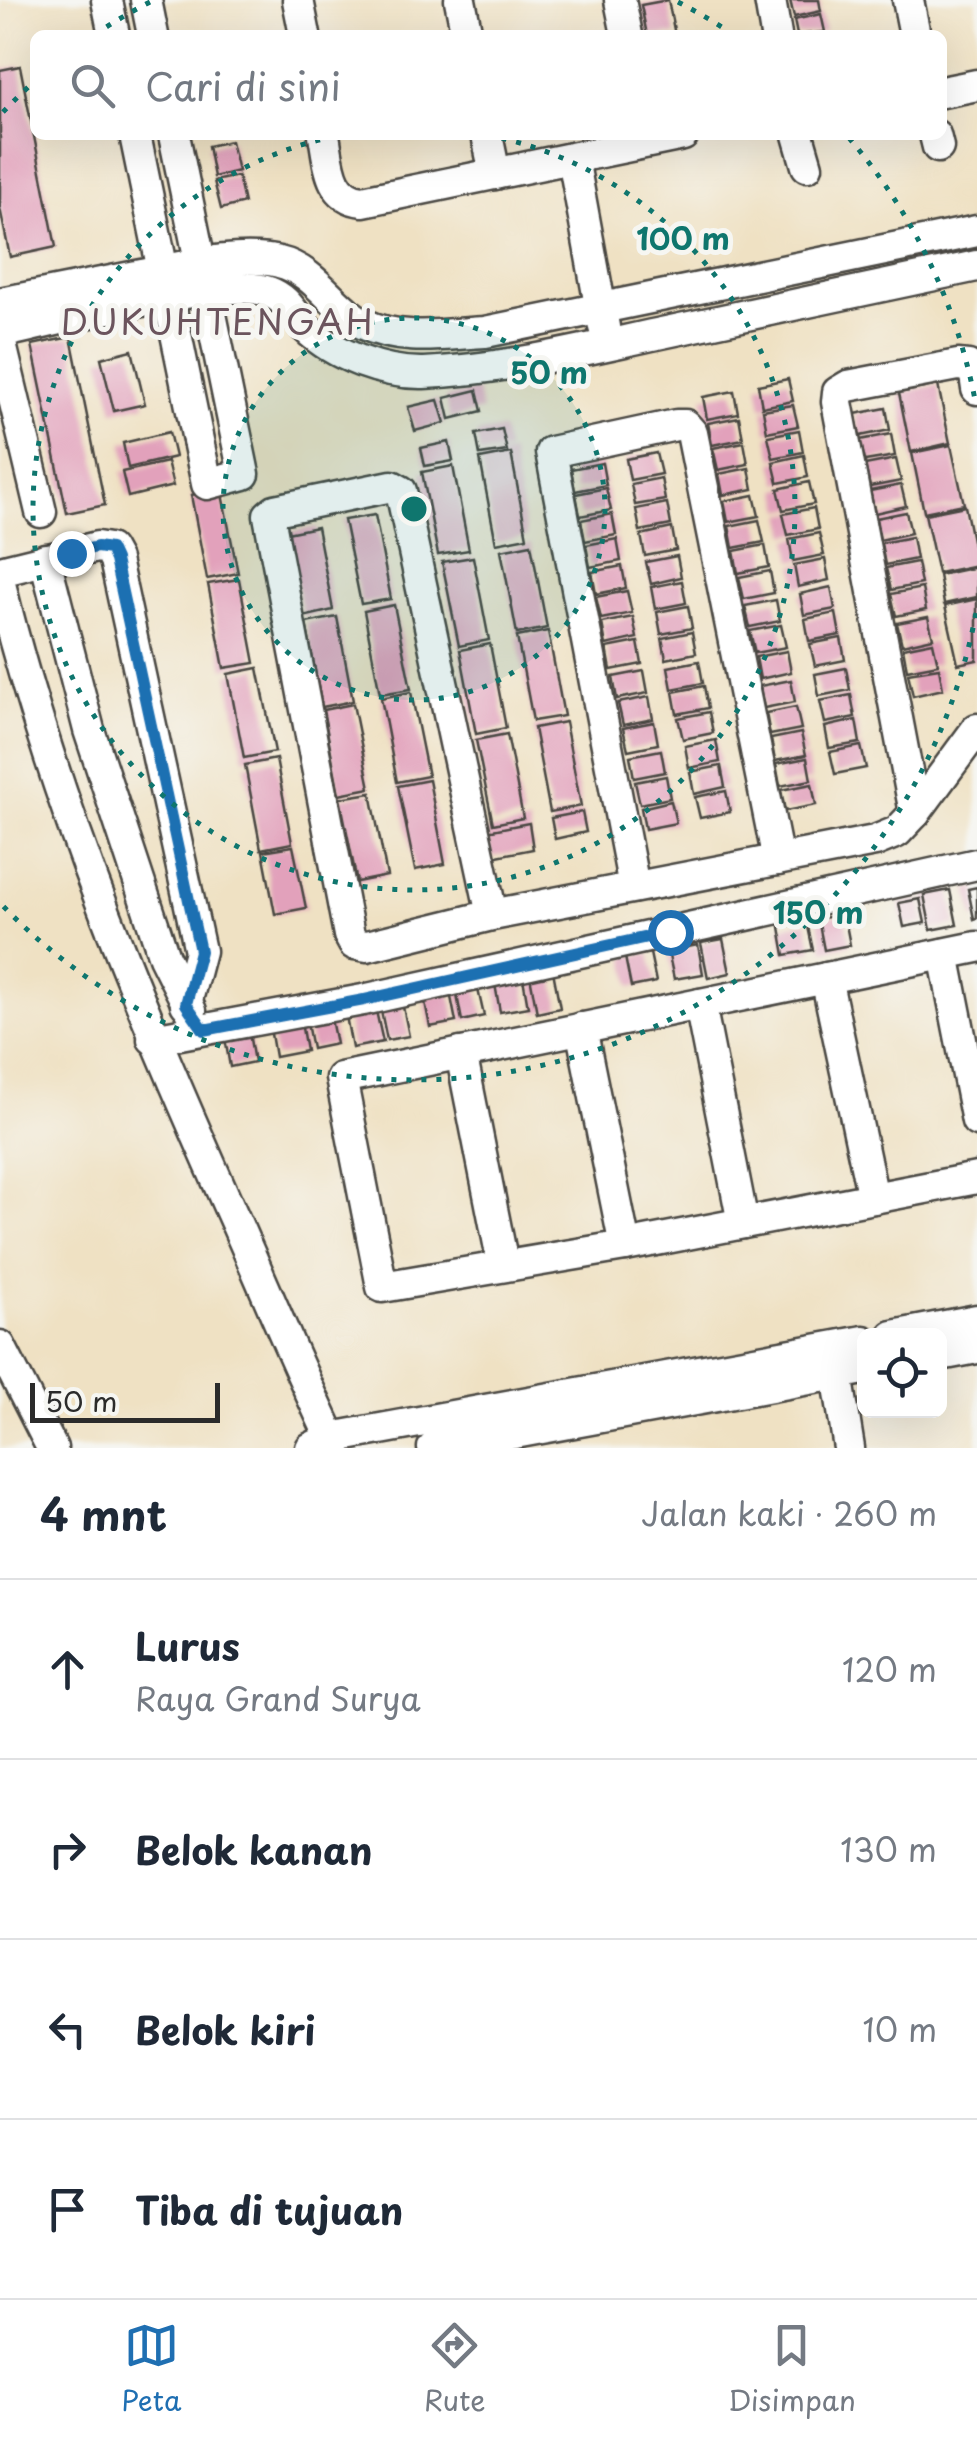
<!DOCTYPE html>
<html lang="id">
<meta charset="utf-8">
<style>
:root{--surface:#fff;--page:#f2f2f3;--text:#1f2937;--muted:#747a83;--line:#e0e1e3;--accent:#1f6fb2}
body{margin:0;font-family:"Playpen Sans",sans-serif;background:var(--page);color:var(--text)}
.controls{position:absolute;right:30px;bottom:30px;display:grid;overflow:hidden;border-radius:15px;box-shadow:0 10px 40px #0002}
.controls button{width:90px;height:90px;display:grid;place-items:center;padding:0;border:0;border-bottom:2px solid var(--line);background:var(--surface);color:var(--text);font:50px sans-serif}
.scale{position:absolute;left:30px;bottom:25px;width:190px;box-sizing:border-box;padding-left:10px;border:5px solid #2b2b2b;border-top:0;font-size:28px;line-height:35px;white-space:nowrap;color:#2b2b2b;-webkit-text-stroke:8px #f6f6f2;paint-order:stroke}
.stop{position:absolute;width:30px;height:30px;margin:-22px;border:8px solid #1f6fb2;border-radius:50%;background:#fff}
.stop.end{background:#1f6fb2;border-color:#fff;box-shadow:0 2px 10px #0008}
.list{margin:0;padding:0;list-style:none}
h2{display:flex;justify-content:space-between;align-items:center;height:130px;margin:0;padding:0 40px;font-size:42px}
h2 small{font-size:32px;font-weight:400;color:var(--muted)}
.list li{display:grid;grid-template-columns:65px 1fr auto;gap:30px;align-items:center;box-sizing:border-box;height:180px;padding:0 40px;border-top:2px solid var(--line)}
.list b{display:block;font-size:38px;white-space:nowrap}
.list p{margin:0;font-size:32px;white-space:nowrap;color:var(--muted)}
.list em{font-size:32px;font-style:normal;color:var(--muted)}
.icon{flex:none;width:55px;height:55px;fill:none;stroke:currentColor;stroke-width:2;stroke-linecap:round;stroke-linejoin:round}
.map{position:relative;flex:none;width:977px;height:1448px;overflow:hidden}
.search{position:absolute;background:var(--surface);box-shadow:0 10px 40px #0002;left:30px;right:30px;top:30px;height:110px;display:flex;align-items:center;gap:25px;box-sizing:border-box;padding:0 35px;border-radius:15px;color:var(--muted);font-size:38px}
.sheet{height:850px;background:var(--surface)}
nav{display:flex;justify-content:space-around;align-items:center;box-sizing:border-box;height:140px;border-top:2px solid var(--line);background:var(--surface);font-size:28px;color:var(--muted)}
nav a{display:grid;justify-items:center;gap:5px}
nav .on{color:var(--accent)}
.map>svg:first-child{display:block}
.building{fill:#e2a1bb}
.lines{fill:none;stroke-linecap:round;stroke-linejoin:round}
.minor-casing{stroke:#484642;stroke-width:35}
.minor{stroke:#fff;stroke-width:30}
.route{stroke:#1f6fb2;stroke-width:12}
.ring{fill:none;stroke:#0f766e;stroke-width:5;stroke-dasharray:5 10}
.labels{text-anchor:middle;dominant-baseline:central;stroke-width:10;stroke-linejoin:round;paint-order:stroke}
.quarter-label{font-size:35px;letter-spacing:2.5px;fill:#6b545d;stroke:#f6f6f2}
.centre{fill:#0f766e;stroke:#f6f6f2;stroke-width:5}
.ring-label{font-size:30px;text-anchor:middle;font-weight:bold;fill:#0f766e;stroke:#f6f6f2;stroke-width:10;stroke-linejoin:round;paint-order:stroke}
</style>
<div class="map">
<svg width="977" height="1448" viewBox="0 0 977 1448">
<rect width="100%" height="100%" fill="#f6f6f2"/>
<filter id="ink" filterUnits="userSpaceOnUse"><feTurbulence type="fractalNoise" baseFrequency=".01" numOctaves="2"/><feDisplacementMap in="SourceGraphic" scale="20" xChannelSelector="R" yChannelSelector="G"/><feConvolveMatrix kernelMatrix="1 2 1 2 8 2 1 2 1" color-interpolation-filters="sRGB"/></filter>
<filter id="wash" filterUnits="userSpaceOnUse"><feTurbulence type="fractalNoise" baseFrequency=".0048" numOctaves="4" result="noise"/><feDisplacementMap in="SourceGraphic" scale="40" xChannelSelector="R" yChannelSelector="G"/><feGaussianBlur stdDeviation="2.25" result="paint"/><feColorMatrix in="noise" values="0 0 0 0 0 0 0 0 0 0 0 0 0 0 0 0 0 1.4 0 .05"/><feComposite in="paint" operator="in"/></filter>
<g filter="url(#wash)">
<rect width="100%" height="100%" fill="#efe1c3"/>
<g id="blocks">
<g class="building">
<path d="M668,0L675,35H647L641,5Z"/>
<path d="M790,0H819L821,11L794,17Z"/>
<path d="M821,14L825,32L797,35L794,20Z"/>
<path d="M20,66L56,247L10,257L0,208V70Z"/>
<path d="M231,141L238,171L214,177L208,146Z"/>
<path d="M238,176L244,203L221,209L214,181Z"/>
<path d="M71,337L105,505L67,513L32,345Z"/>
<path d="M132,350L145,404L114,411L101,358Z"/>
<path d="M788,379L793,401L762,407L758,385Z"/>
<path d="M938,385L950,443L911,452L899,393Z"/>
<path d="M477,390L482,411L450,419L445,398Z"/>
<path d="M734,391L738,413L707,419L703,397Z"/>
<path d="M438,400L445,423L415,431L408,407Z"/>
<path d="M793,405L798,426L767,432L763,410Z"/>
<path d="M886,408L890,430L860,436L855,414Z"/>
<path d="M739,417L743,439L712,445L708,423Z"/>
<path d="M502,429L507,451L480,455L476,434Z"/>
<path d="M799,430L803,452L773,458L768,436Z"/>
<path d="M169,432L175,457L128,468L123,443Z"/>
<path d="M891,434L895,456L865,461L860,440Z"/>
<path d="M449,442L453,461L425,466L421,448Z"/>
<path d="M744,442L748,464L718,470L713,448Z"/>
<path d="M951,445L964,504L924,512L912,453Z"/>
<path d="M511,453L527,537L496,543L480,459Z"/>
<path d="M656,453L661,474L630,480L626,459Z"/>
<path d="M804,455L808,477L778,483L773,462Z"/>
<path d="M896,459L901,481L870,487L865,465Z"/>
<path d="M167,462L173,486L128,497L122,472Z"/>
<path d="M602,463L606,485L575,491L571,469Z"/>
<path d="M453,466L469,550L438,555L422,472Z"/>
<path d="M749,468L753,489L723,495L719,474Z"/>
<path d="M661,478L665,500L635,505L631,484Z"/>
<path d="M809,482L814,504L783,510L778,489Z"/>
<path d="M901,485L906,506L875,513L870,491Z"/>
<path d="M606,488L611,510L580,516L576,494Z"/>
<path d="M221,489L238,573L207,579L191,495Z"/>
<path d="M754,495L759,516L728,522L724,501Z"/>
<path d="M667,503L671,525L640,531L636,509Z"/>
<path d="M965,506L977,565L938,573L925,514Z"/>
<path d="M814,508L818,529L788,535L783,514Z"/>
<path d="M906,512L911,533L880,540L876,518Z"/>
<path d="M612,514L616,535L585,541L581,520Z"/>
<path d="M375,515L391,599L361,604L344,520Z"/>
<path d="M759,520L764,542L733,548L729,526Z"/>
<path d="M317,527L333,610L303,617L287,533Z"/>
<path d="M672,528L676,550L645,556L641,535Z"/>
<path d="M819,533L824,555L793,561L789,539Z"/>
<path d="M912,537L916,559L885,565L881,543Z"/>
<path d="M617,539L621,561L590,567L586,545Z"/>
<path d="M531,544L547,628L517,634L501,550Z"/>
<path d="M765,545L769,567L738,573L734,551Z"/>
<path d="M677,556L681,577L651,584L646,562Z"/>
<path d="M473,557L489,640L459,646L442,562Z"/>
<path d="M825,559L829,580L798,587L794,565Z"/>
<path d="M917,562L921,584L891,590L886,568Z"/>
<path d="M622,566L626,588L596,594L592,572Z"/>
<path d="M977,567V597L944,604L939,575Z"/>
<path d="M770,571L774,593L744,599L739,577Z"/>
<path d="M239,579L255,663L224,668L208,584Z"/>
<path d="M682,581L686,603L655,609L651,587Z"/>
<path d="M831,587L835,609L804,615L800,594Z"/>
<path d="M922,588L926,610L896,616L891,594Z"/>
<path d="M627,591L632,613L601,619L596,597Z"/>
<path d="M977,599V660L958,664L945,606Z"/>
<path d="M776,600L780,621L750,627L745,606Z"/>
<path d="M394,605L411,689L380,694L364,611Z"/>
<path d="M688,606L692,628L661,634L657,612Z"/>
<path d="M836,613L840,635L809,641L805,619Z"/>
<path d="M337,617L353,701L322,707L306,623Z"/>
<path d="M633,617L637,638L606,645L602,623Z"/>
<path d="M928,617L933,638L902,645L897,623Z"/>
<path d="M781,625L786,647L755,653L750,631Z"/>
<path d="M548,631L564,716L533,721L517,637Z"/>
<path d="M692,632L696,653L666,659L662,638Z"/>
<path d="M841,638L845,660L815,666L810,644Z"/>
<path d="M638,642L642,664L611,670L607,648Z"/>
<path d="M933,642L938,664L907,670L903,648Z"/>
<path d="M490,644L506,728L476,734L460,650Z"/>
<path d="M787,651L791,672L760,679L756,657Z"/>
<path d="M699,661L703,683L672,689L668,667Z"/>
<path d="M258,668L275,752L244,758L228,674Z"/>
<path d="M846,668L850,690L819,696L815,674Z"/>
<path d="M939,668L943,689L913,696L908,673Z"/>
<path d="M644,671L648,693L617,699L613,677Z"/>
<path d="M791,680L795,702L764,708L760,686Z"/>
<path d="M704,686L708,708L677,714L673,692Z"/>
<path d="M411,692L428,776L397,782L381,698Z"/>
<path d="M851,695L855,717L825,723L820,701Z"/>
<path d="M649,697L653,719L623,725L618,703Z"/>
<path d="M353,704L370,788L339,794L323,710Z"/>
<path d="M796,707L801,729L770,735L766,713Z"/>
<path d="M709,712L713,733L683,739L678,718Z"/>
<path d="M856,720L860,743L829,748L825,727Z"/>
<path d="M565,722L581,806L550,812L534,728Z"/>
<path d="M654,722L658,744L628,750L623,728Z"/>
<path d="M801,733L806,755L775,761L771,739Z"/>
<path d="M507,734L523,818L493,824L476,740Z"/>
<path d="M716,740L720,762L689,768L685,746Z"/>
<path d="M861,746L866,768L835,774L830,752Z"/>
<path d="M661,750L665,772L634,778L630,756Z"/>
<path d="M807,758L811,780L780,786L776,764Z"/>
<path d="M276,759L292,843L261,849L245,765Z"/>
<path d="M721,766L725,787L694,794L690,772Z"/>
<path d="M666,776L670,798L640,804L635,782Z"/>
<path d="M429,780L445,864L415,870L398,786Z"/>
<path d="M812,784L816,805L785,811L781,790Z"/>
<path d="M726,791L730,812L700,818L695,797Z"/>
<path d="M371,793L387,876L357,882L340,798Z"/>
<path d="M671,801L676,823L645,829L641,808Z"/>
<path d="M582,812L586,832L555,839L551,818Z"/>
<path d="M529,823L533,849L492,857L487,831Z"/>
<path d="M293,846L306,908L275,914L263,851Z"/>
<path d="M977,887V918L974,919L968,889Z"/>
<path d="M950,890L957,925L931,930L924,895Z"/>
<path d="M920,899L925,923L904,927L899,903Z"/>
<path d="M844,914L850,945L824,950L818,919Z"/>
<path d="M807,922L813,950L785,955L780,927Z"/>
<path d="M723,939L730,973L708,978L701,943Z"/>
<path d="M698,945L703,974L674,979L668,951Z"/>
<path d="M650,953L656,982L631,987L625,957Z"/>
<path d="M553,971L560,1008L537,1013L530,976Z"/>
<path d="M523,978L528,1007L500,1012L495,984Z"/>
<path d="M477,985L484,1016L462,1021L456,990Z"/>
<path d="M450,992L456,1022L430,1027L424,997Z"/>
<path d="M402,1002L409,1036L387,1040L380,1006Z"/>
<path d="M376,1011L383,1042L352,1048L346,1016Z"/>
<path d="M331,1019L336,1044L312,1049L307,1023Z"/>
<path d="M301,1022L306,1051L275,1057L270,1028Z"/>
<path d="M249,1033L254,1062L230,1067L225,1038Z"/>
</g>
</g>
</g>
<g filter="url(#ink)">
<use href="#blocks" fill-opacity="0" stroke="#484642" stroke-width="2.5"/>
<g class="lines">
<defs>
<g id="minor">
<path d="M107,0L114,35"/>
<path d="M146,0L153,35"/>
<path d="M298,0L305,35"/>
<path d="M460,0L467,35"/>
<path d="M620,0L627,35"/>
<path d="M770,0L776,35"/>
<path d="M908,0L915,35"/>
<path d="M942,92L977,85"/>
<path d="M135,135L207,484L244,474L174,135"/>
<path d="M324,135C329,162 329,198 363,201L683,135"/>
<path d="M487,135L495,174"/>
<path d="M798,135L807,166"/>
<path d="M935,135L938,147"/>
<path d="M573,158L604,327"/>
<path d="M0,303C47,294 95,284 142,275C182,267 239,252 279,262C315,270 335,310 364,324C400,342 446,334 485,332L977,231"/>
<path d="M0,333C53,322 226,274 269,292C288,299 293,314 306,328C335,356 384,374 424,373C502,370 582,350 657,334C764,311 870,289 977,266"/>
<path d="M0,340L41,512"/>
<path d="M45,559L89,730L164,957L191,1011"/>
<path d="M0,571L97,547L109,549L115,560L200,951L186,1004"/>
<path d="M0,584C54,805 144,1018 237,1225C270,1300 301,1375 336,1448"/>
<path d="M915,813L837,402L838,392L848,386L958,365L968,366L975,375L977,389"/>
<path d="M634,887L551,452L676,425H685L692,433L778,860"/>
<path d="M492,915L401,491L392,486L275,510L269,515L270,521L349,935L354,944L367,946L492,915L875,841L897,832L915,813L977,729"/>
<path d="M977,947L341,1078L382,1287L625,1246L977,1178"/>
<path d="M944,954L977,1121"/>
<path d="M826,978L873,1198"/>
<path d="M700,1004L743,1223"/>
<path d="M581,1028L625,1246"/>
<path d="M153,1039L363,1000L977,864"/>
<path d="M461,1053L503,1264"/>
<path d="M893,1336L977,1320"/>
<path d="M0,1346L52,1448"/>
<path d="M834,1355L849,1448"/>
<path d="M940,1355L977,1348"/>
<path d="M311,1448L331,1438L864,1341"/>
<path d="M433,1448L864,1369"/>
</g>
</defs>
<use href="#minor" class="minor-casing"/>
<use href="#minor" class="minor"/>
</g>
</g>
<g class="lines" filter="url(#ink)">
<path class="route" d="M71,553L97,547L110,549L115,560L200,951L186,1004L204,1030L364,1000L670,932"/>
</g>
<circle cx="414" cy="509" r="191" fill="#0f766e" fill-opacity=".12"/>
<g class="ring">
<circle cx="414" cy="509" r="191"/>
<path d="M487 135A381 381 0 1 1 341 135"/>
<path d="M976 613A572 572 0 0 1 3 906M3 112A572 572 0 0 1 35 81M94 35A572 572 0 0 1 150 2M678 2A572 572 0 0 1 734 35M849 138A572 572 0 0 1 976 405"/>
</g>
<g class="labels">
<g class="quarter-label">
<text x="218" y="320">DUKUHTENGAH</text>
</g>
</g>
<circle cx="414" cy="509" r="15" class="centre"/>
<g class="ring-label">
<text x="683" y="250">100 m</text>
<text x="549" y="384">50 m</text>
<text x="818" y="924">150 m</text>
</g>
</svg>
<div class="controls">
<button><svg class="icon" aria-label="locate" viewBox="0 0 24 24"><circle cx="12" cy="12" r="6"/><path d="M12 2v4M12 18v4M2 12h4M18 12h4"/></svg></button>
</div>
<div class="scale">50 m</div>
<div class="stop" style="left:670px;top:932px"></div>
<div class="stop end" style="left:71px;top:553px"></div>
<div class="search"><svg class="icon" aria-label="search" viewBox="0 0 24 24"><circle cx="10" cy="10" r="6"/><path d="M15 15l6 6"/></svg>Cari di sini</div>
</div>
<section class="sheet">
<h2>4 mnt<small>Jalan kaki · 260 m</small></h2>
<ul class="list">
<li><svg class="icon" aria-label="ahead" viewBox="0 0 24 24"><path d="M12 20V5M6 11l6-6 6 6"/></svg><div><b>Lurus</b><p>Raya Grand Surya</p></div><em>120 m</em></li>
<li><svg class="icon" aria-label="right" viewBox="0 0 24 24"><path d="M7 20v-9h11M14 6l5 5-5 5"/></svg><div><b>Belok kanan</b></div><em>130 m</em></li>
<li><svg class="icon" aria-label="left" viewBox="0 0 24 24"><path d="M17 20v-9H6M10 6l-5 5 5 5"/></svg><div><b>Belok kiri</b></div><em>10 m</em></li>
<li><svg class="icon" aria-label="arrive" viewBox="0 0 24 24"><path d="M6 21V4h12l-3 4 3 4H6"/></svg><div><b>Tiba di tujuan</b></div></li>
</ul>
</section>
<nav>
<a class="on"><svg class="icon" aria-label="map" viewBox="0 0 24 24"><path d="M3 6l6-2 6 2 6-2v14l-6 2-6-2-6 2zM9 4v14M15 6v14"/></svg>Peta</a>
<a><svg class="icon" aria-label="directions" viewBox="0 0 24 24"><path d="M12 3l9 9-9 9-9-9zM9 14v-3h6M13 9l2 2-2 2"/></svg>Rute</a>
<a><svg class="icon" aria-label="saved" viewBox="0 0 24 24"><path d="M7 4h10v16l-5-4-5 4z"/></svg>Disimpan</a>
</nav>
